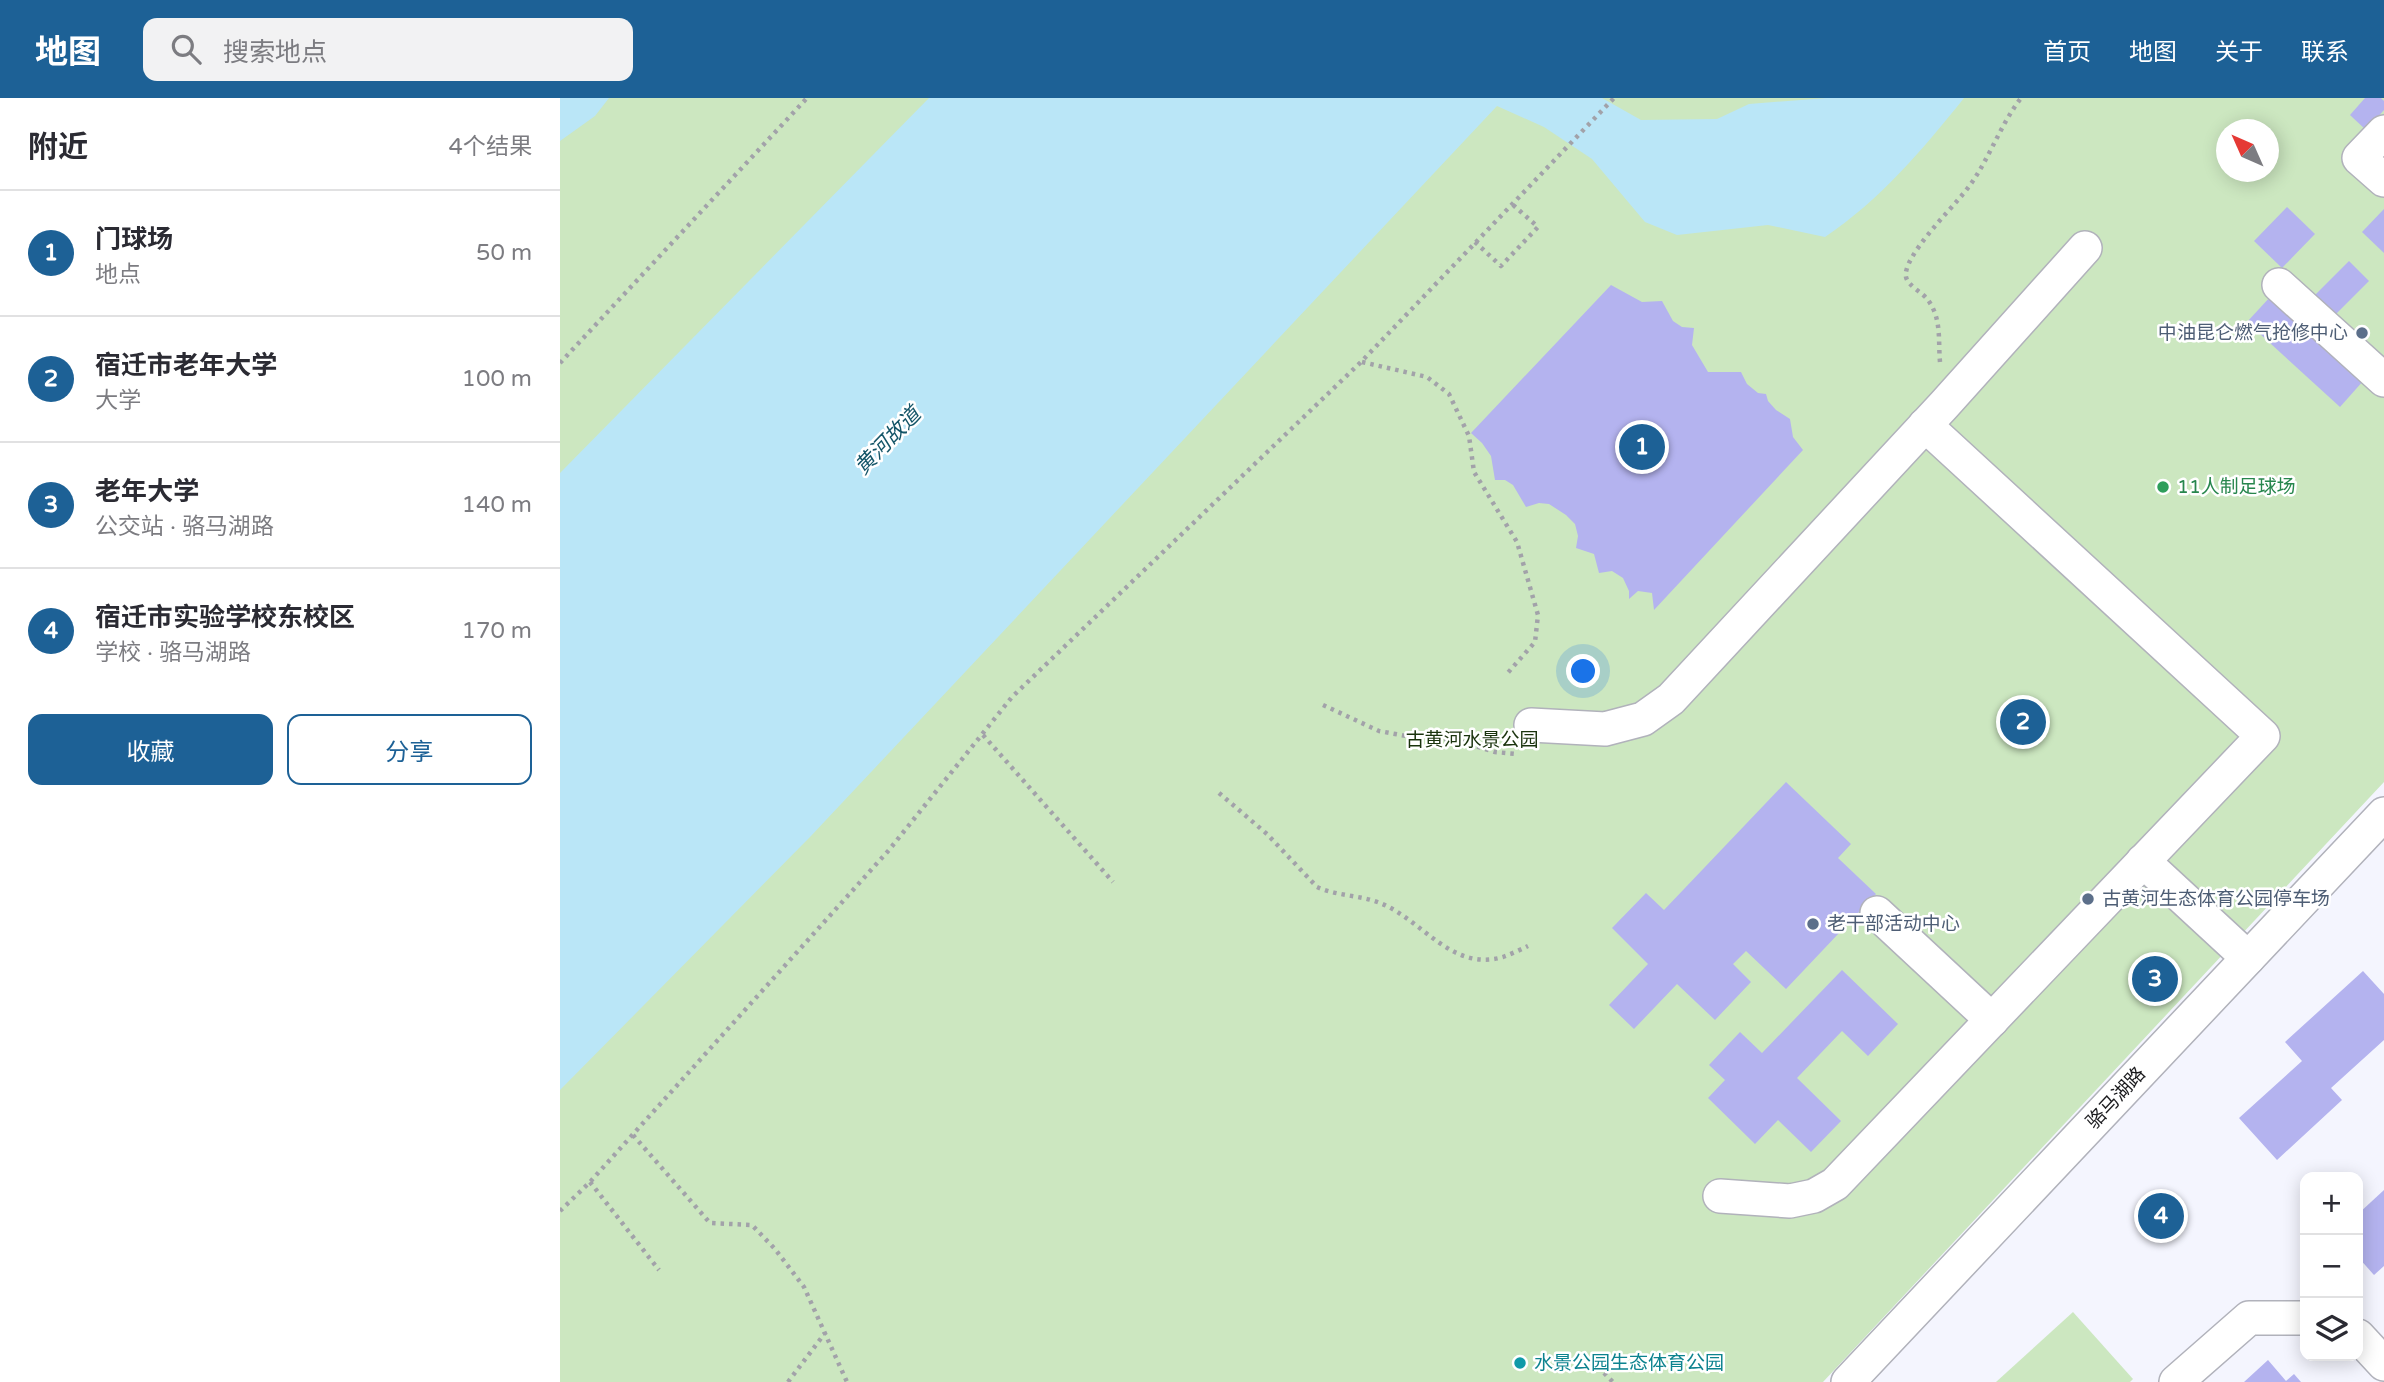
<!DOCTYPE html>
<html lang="zh">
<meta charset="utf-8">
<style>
:root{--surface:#fff;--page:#f2f2f3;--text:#2b2b33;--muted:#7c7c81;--line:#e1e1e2;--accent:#1d6196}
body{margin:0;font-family:"Varela Round","Noto Sans SC",sans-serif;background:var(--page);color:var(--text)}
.controls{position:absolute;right:21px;bottom:21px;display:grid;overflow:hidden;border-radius:14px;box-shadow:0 4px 18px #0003}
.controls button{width:63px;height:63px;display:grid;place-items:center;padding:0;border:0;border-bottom:2px solid var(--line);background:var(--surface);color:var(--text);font:35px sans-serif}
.compass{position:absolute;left:1656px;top:21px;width:63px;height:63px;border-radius:50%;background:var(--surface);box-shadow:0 4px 18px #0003;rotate:315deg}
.you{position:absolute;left:1024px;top:574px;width:24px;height:24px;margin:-18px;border:5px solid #fff;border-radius:50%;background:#1a73e8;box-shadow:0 0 0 10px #1a73e833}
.badge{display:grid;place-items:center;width:46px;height:46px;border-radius:50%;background:var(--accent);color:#fff;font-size:23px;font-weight:700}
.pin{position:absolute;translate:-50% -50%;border:4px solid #fff;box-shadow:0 2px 7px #0006}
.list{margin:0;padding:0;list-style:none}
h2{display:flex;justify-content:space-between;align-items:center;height:91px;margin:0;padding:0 28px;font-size:30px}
h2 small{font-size:23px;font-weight:400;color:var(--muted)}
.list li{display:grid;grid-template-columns:46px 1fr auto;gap:21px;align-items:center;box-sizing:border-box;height:126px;padding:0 28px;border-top:2px solid var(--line)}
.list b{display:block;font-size:26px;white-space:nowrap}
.list p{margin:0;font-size:23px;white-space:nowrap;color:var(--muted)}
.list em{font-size:23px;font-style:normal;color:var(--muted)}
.actions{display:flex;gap:14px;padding:21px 28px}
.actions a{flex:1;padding:16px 0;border:2px solid var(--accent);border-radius:14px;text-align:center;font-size:24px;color:var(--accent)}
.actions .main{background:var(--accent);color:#fff}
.icon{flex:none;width:38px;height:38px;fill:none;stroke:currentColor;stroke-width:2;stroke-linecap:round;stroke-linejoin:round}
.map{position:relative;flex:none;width:1824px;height:1284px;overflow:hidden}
header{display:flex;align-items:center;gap:42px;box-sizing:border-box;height:98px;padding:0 35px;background:var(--accent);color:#fff}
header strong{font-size:33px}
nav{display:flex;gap:38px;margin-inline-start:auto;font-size:24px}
.search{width:490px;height:63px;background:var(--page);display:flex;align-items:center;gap:18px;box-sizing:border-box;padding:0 24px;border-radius:14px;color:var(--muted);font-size:26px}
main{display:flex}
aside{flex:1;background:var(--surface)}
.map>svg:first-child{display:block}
.green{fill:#cce7c0;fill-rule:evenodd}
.water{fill:#bae6f7}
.building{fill:#b4b3ef}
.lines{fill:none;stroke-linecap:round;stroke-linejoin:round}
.minor-casing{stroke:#b1b2bb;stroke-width:36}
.path{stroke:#a2a2a9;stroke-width:4.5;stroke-dasharray:3.5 5;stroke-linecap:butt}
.minor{stroke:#fff;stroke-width:33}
.service-dot{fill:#5c6f8a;stroke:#fff;stroke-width:2.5}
.leisure-dot{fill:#2e9e5b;stroke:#fff;stroke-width:2.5}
.culture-dot{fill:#0f9aa8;stroke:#fff;stroke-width:2.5}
.labels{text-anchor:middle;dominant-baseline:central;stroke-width:5;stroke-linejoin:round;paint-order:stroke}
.service-label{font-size:19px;fill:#4e5e75;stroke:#fff;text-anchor:start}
.leisure-label{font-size:19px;fill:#27864d;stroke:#fff;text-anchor:start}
.park-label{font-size:19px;fill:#1a330d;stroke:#fff}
.street-label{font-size:19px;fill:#1a1a1d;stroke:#fff}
.culture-label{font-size:19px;fill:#0d838f;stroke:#fff;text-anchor:start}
.water-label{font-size:21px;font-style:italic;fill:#145568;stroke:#fff}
</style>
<header>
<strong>地图</strong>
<div class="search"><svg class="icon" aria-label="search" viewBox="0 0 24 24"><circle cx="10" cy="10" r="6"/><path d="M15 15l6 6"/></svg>搜索地点</div>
<nav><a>首页</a><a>地图</a><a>关于</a><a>联系</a></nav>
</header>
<main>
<aside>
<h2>附近<small>4个结果</small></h2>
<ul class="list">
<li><span class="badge">1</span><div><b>门球场</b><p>地点</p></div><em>50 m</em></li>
<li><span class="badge">2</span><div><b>宿迁市老年大学</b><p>大学</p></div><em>100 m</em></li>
<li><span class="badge">3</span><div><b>老年大学</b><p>公交站 · 骆马湖路</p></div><em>140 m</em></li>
<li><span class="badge">4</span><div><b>宿迁市实验学校东校区</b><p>学校 · 骆马湖路</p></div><em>170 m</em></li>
</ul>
<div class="actions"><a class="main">收藏</a><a>分享</a></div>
</aside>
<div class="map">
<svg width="1824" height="1284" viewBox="0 0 1824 1284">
<rect width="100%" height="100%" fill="#f4f5fe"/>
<g class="green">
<path d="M0,0H1824V684L1263,1284H0ZM1666,32H1708V74H1666Z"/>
<path d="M1513,1214L1573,1281L1570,1284H1436Z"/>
</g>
<g class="water">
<path d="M0,0H49L35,18L0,43Z"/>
<path d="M369,0H1042L1081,22L1157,21L1189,6L1267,0H1404C1364,50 1319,103 1265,139L1208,127L1117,137L1085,124L1032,61L984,29L937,8L250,739L0,992V375Z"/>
</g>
<g class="building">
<path d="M1805,0H1821L1824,3V12L1806,32L1790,17Z"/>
<path d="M1727,109L1755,136L1722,170L1694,143Z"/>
<path d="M1824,111V155L1802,134Z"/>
<path d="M1789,163L1809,183L1771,221L1751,201Z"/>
<path d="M1051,187L1082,204L1102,203L1113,223L1122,229L1134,230L1132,247L1148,274H1181L1187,286L1198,295L1206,296L1208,303L1216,312L1230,321L1233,339L1243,352L1094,512L1092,495L1078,493L1069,501V493L1063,480L1052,473L1039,475L1034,456L1016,450L1018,438L1015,426L1006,417L989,406L979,405L966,409L953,387L945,382H935L931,358L922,345L911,335Z"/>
<path d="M1711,198L1804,282L1780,309L1687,224Z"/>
<path d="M1226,684L1291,746L1278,760L1316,796L1226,891L1186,853L1173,866L1191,884L1155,922L1117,886L1074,931L1049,907L1088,866L1052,830L1086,795L1104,812Z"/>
<path d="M1282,872L1338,926L1308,958L1282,933L1237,980L1281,1023L1251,1054L1218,1022L1195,1046L1148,1000L1165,982L1149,967L1180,934L1202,955Z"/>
<path d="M1803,873L1824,896V942L1771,990L1782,1002L1717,1062L1679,1020L1742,963L1725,944Z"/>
<path d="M1824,1092V1168L1814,1177L1798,1159V1116Z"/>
<path d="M1708,1262L1726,1283L1734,1276L1741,1284H1684Z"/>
</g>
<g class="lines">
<defs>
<g id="minor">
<path d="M1824,34L1799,60L1824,82"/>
<path d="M1719,187L1824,282"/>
<path d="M971,627L1045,631L1083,621L1111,601L1384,307L1525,150"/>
<path d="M1583,763L1688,860"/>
<path d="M1317,815L1432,922"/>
<path d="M1160,1098L1230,1103L1254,1098L1275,1086L1703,638L1365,327"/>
<path d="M1798,1238L1824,1266"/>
<path d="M1288,1284L1824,716"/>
<path d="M1616,1284L1689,1220H1745"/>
</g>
</defs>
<use href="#minor" class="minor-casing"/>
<g class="path">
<path d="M915,144L941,168L978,129L952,106"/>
<path d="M802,264L867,279L889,296L909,338L914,374L957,444L978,517L975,544L945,578"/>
<path d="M1380,264C1378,243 1382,221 1368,202C1362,194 1348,188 1346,179C1342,160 1391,111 1403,96C1427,68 1438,30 1461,0"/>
<path d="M0,265L247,0"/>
<path d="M763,607L819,633L846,638L895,642L935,654L957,656"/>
<path d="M423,637L553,784"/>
<path d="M659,695L707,736L757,789C777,798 800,797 820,805C863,822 891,874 943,859C951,856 960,852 968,848"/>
<path d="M73,1037L150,1125L192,1127L215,1151L244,1189L287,1284"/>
<path d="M30,1084L99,1172"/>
<path d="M0,1113L30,1084L329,752L452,599L801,264L1054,0"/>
<path d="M1044,1275L1053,1284"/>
<path d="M228,1284L265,1235"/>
</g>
<use href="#minor" class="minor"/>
</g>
<g class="service-dot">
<circle cx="1802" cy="235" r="7"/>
<circle cx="1528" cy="801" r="7"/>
<circle cx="1253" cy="826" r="7"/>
</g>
<circle class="leisure-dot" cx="1603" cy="389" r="7"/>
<circle class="culture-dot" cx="960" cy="1265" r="7"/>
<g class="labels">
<g class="service-label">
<text x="1788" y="235" text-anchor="end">中油昆仑燃气抢修中心</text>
<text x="1542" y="801">古黄河生态体育公园停车场</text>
<text x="1267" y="826">老干部活动中心</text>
</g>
<g class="leisure-label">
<text x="1617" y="389">11人制足球场</text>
</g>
<g class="park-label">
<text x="912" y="642">古黄河水景公园</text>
</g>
<g class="street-label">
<text transform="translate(1556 1000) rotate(-47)">骆马湖路</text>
</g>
<g class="culture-label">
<text x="974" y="1265">水景公园生态体育公园</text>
</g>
<g class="water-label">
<text transform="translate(328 343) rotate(-46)">黄河故道</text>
</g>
</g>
</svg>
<div class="controls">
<button>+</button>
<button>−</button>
<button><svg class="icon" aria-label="layers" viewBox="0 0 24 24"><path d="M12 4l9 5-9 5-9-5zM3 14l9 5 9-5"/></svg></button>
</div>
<svg class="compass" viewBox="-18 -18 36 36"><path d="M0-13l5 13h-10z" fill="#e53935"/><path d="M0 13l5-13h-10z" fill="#7c7c81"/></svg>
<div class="you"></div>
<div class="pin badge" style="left:1082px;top:349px">1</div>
<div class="pin badge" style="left:1463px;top:624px">2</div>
<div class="pin badge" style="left:1595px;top:881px">3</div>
<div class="pin badge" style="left:1601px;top:1118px">4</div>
</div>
</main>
